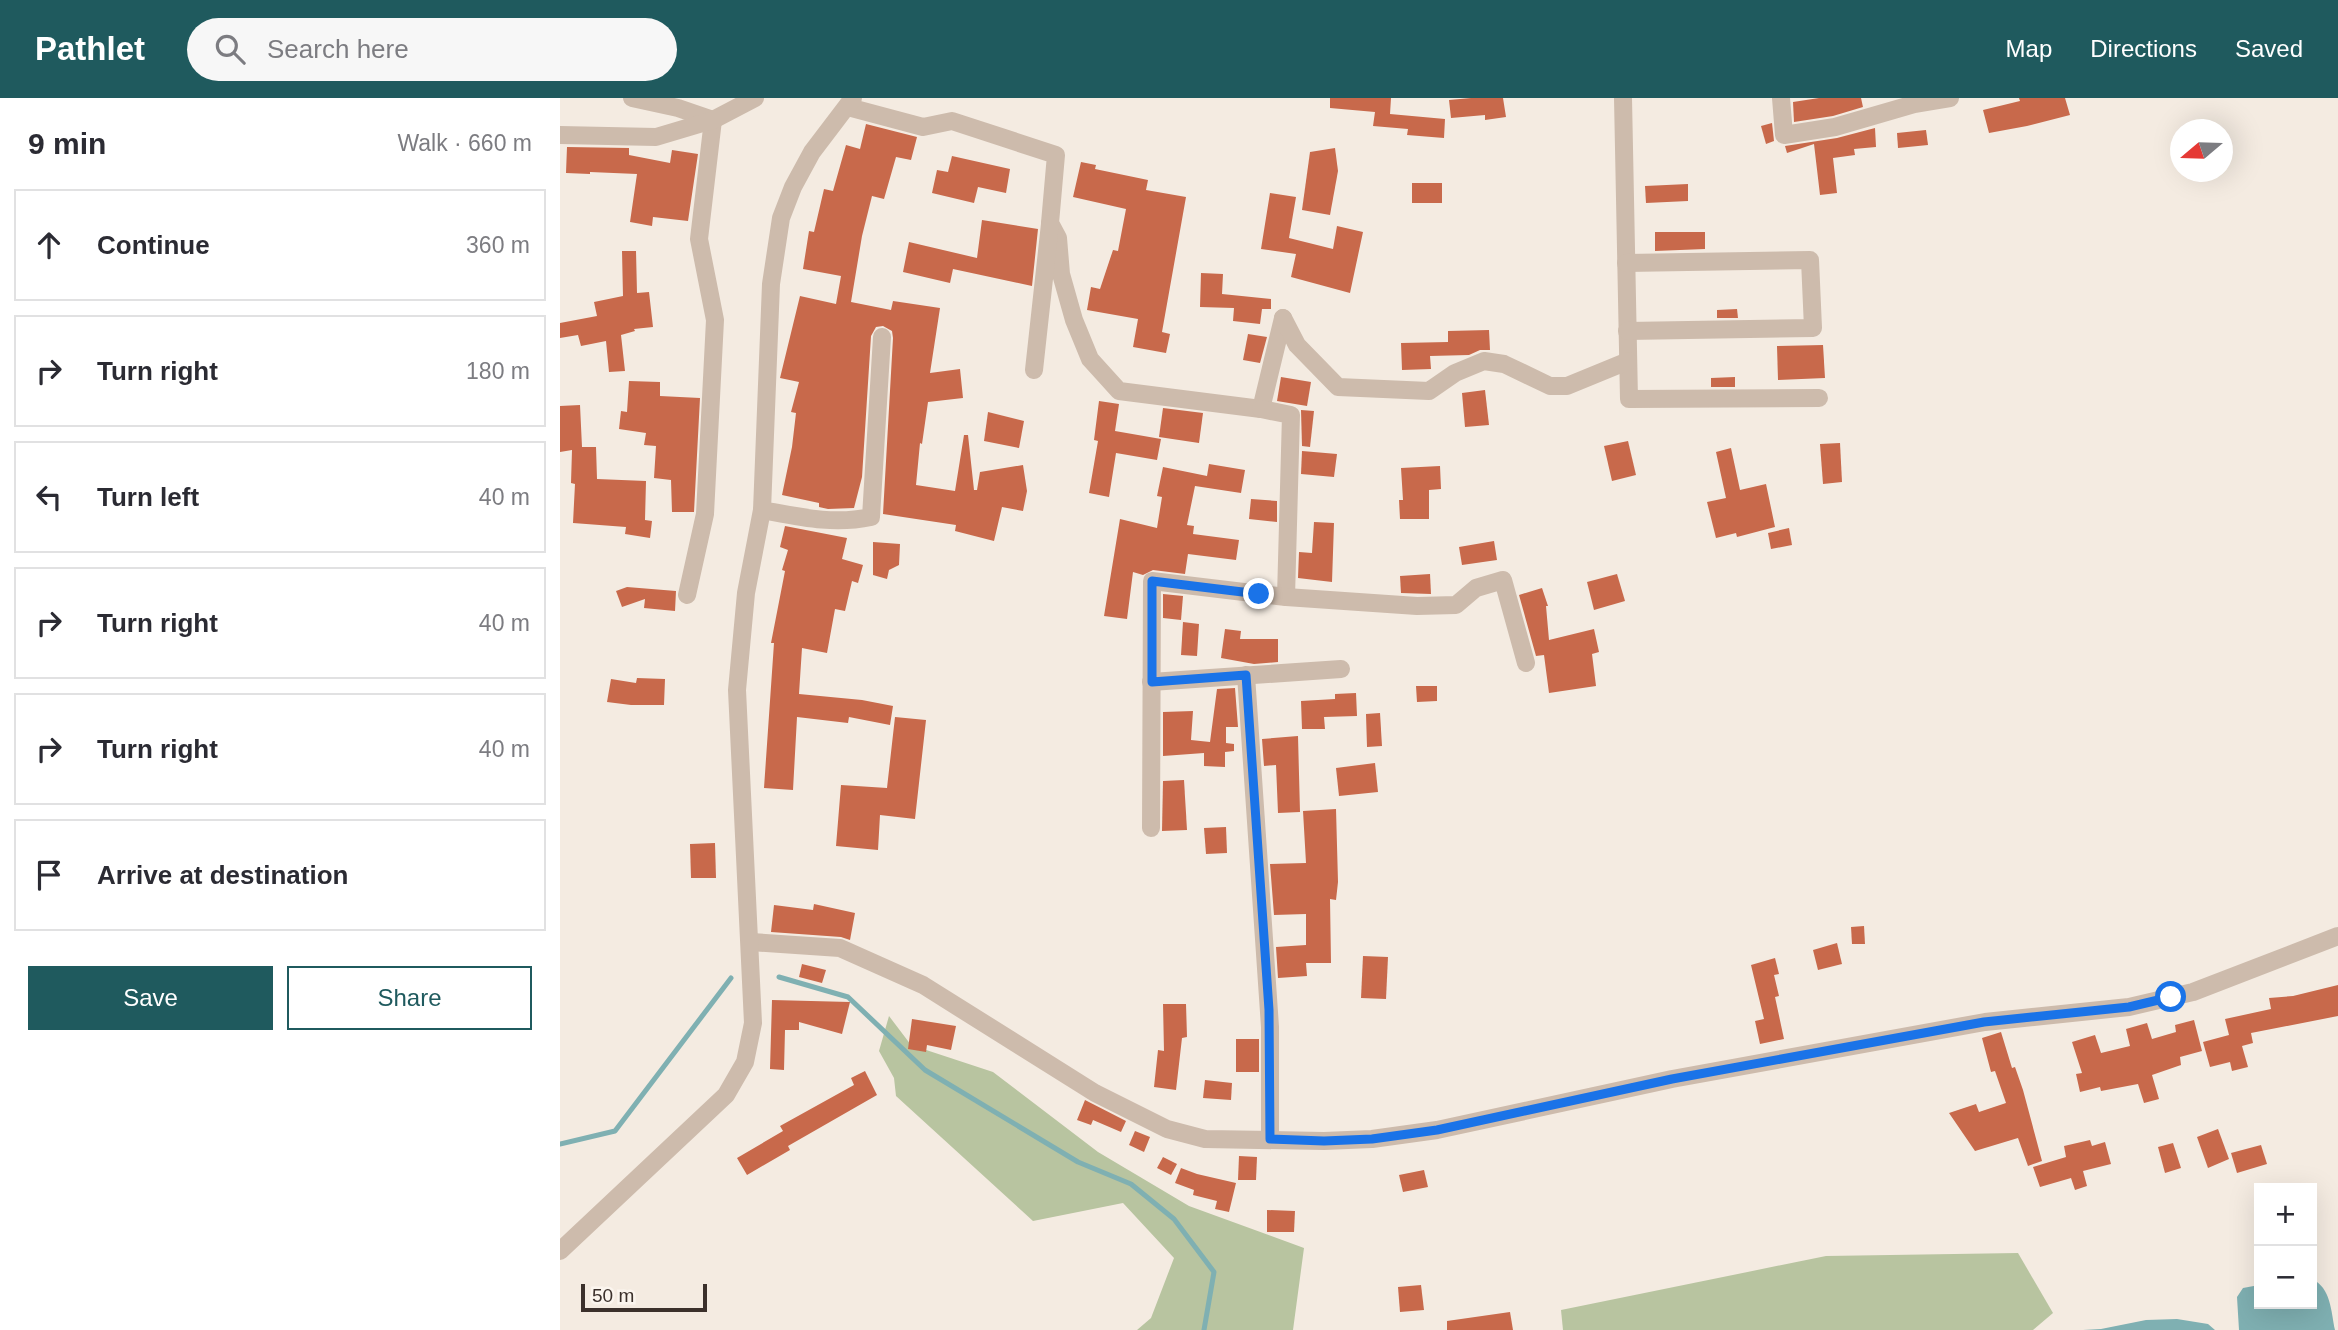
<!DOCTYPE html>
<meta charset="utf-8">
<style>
:root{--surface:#fff;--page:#f7f7f7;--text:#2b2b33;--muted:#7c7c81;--line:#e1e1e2;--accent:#1f5a5e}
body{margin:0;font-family:Helvetica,sans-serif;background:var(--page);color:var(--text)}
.controls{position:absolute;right:21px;bottom:21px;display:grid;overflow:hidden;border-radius:0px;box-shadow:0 7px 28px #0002}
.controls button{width:63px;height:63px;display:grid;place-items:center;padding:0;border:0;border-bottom:2px solid var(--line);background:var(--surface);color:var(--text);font:35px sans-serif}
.compass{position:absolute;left:1610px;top:21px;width:63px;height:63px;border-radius:50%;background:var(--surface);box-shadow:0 7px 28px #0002;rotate:251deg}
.scale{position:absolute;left:21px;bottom:18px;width:126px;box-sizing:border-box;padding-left:7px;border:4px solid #3b302b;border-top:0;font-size:19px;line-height:24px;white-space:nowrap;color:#3b302b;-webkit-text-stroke:5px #fbf5ee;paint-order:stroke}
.stop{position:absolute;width:21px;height:21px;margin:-16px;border:5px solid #1a73e8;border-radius:50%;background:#fff}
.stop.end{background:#1a73e8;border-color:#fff;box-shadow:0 2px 7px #0008}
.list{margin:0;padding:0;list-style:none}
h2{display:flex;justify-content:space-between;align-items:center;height:91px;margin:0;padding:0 28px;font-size:30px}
h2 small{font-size:23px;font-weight:400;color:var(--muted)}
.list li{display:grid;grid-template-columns:46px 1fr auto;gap:21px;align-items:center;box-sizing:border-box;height:112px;margin:0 14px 14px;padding:0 14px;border:2px solid var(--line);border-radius:0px}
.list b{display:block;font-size:26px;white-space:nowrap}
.list em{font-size:23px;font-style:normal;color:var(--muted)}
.actions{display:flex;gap:14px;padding:21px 28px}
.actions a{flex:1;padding:16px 0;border:2px solid var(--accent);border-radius:0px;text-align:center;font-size:24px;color:var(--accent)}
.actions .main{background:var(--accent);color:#fff}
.icon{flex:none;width:38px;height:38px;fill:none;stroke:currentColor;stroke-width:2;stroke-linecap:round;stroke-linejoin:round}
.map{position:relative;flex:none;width:1778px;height:1232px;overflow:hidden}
header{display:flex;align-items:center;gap:42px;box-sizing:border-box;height:98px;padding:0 35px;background:var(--accent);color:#fff}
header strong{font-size:33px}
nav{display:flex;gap:38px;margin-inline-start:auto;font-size:24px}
.search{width:490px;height:63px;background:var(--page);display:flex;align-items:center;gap:18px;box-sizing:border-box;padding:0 24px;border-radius:38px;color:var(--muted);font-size:26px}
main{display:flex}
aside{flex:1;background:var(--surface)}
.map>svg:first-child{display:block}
.green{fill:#b8c4a0}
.water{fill:#7fb0b2}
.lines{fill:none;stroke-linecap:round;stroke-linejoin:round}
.stream{stroke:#7fb0b2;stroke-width:5}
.building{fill:#c8694b}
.minor{stroke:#cdbbac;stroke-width:18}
.tertiary{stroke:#cdbbac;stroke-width:18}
.route{stroke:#1a73e8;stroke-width:9}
</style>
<header>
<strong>Pathlet</strong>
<div class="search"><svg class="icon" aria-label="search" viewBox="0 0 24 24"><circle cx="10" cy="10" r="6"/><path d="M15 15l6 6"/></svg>Search here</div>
<nav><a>Map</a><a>Directions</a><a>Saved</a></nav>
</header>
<main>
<aside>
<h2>9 min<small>Walk · 660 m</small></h2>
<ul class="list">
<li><svg class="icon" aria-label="ahead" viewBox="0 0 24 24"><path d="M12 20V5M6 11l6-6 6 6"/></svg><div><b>Continue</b></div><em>360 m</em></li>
<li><svg class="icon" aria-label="right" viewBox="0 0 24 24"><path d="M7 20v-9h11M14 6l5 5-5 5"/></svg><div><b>Turn right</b></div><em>180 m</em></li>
<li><svg class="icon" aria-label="left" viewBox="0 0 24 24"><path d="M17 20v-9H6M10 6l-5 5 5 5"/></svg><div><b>Turn left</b></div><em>40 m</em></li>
<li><svg class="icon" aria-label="right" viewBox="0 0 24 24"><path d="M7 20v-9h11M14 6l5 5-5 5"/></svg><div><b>Turn right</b></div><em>40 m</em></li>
<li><svg class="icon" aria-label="right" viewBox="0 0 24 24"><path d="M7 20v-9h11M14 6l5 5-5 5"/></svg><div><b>Turn right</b></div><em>40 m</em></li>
<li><svg class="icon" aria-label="arrive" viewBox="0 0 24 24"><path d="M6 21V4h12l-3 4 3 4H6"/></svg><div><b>Arrive at destination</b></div></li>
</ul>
<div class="actions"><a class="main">Save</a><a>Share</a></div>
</aside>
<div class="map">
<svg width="1778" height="1232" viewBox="0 0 1778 1232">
<rect width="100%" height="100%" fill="#f4ebe1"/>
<g class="green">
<path d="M329,918L351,947L433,974L538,1054L629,1108L744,1150L733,1232H577L591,1220L614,1160L563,1105L473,1123L336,998L334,980L319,953Z"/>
<path d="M1458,1155L1493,1215L1473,1232H1003L1001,1212L1266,1158Z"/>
</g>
<g class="water">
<path d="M1752,1181C1771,1190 1771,1213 1775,1232H1679L1677,1199L1683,1190L1699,1187V1206H1752Z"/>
<path d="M1617,1221L1648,1226L1655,1232H1523L1541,1231L1586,1222Z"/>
</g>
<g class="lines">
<g class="stream">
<path d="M219,879L288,899L365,972L518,1064L571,1086L614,1121L654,1174L644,1232"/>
<path d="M0,1046L55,1033L171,880"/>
</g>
</g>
<g class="building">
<path d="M770,0H831L830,16L885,21L884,40L847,37L848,31L813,28L815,14L770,10Z"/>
<path d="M911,0H943L946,19L925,22V17L891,20L889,2Z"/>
<path d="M1259,0H1301L1303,9L1273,18L1234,24L1233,4Z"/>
<path d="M1459,0H1505L1510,17L1467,28L1429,35L1423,12L1460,3Z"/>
<path d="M1212,25L1214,43L1206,46L1201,28Z"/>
<path d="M306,26L357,39L351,62L336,59L324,101L312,98L302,138L291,204L331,212L333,203L380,210L370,275L400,271L403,300L368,304L362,346L360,345L356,387L395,393L404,337H408L414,392H417L420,374L463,367L467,393L463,413L442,409L434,443L395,433L396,427L323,416L333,240L332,233L323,228L316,229L311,238L302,379L294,410L268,411L259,409V405L222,397L232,349L236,315L231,314L239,284L220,280L240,198L276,206L281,178L243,171L249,133L254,134L264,91L273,93L286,47L300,51Z"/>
<path d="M1315,30L1316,49L1294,51L1295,57L1273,60L1277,95L1260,97L1254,46L1227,55L1225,48L1277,40Z"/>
<path d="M1366,32L1368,47L1338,50L1337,35Z"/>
<path d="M7,49L69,50V57L110,65L112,52L138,56L128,123L93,119L92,128L70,124L77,76L30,74V76L6,75Z"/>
<path d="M775,50L778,73L770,117L742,112L750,54Z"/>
<path d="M392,58L450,71L446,95L418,89L414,105L372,95L377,72L388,74Z"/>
<path d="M521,64L536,67L535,71L588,82L586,92L626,99L602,234L610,236L606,255L573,249L578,221L527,212L531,189L540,191L553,152L558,153L566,111L513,99Z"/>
<rect x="852" y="85" width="30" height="20"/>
<path d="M1128,86V103L1086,105L1085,88Z"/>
<path d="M710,95L736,99L729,140L773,151L777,128L803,134L790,195L731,179L736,156L701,151Z"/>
<path d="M422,122L478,131L472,188L393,171L390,185L343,174L349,144L417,160Z"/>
<path d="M1095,134H1145V151L1095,153Z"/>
<path d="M62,153H76L77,195L89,194L93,229L74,231L75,233L61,237L65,273L49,274L46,243L21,248L18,237L0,240V225L37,218L34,204L63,198Z"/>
<path d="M641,175L663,176L662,196L711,201V211H702L700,226L673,223L674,210L640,209Z"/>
<path d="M1177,211L1178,220H1157V212Z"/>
<path d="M929,232L930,252H920L909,257L870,258L871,271L842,272L841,245L888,244V233Z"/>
<path d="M688,236L707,239L700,265L683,262Z"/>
<path d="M1263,247L1265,280L1218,282L1217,248Z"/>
<path d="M721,279L751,284L747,308L717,303Z"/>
<path d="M1175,279V289H1151V280Z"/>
<path d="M69,283L100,284V298L140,300L134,414H112L111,382L94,380L96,348L84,347L86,335L59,331L61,313L67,314Z"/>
<path d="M925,292L929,327L905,329L902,295Z"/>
<path d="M539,303L559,306L555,333L601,341L597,362L556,355L549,399L529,395L538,343L534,342Z"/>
<path d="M20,307L22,349H36L37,381L86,383L85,422L92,423L90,440L65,436L66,429L13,425L15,386L11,385L12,352L0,354V308Z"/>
<path d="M603,310L643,315L639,345L599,339Z"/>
<path d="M741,312L754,313L750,349L742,348Z"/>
<path d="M428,314L464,323L459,350L424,343Z"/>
<path d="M1068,343L1076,377L1052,383L1044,348Z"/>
<path d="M1280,345L1282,384L1263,386L1260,346Z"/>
<path d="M1171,350L1180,392L1206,386L1215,429L1177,439L1176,435L1156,440L1147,404L1166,400L1156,354Z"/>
<path d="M742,353L777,356L774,379L741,376Z"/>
<path d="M649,366L685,372L681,395L635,388L627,427L634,428L633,436L679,442L676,462L628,456L625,476L593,472L583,477L573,474L567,521L544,518L560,421L597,430L602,399L597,398L603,369L647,378Z"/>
<path d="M880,368L881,391L869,392V421H840L839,402H843L841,370Z"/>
<path d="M691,401L717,403V424L689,421Z"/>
<path d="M754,424L774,425L772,484L738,480L739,454L752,455Z"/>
<path d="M225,428L287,440L282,461L303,467L298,485L292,483L285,513L275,511L267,555L242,550L239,596L302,602L333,608L330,627L289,619L288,625L237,619L233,692L204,690L214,545H211L225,473L222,472L228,452L220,449Z"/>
<path d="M1229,430L1232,447L1211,451L1208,435Z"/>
<path d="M934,443L937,462L902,467L899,449Z"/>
<path d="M313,444L340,446L339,467L329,472L327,481L313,477Z"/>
<path d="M870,476L871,496L841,495L840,478Z"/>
<path d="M1057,476L1065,503L1034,512L1027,484Z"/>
<path d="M67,489L116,493L115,513L84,510L85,501L62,509L56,493Z"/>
<path d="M982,490L988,508H986L989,542L1034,531L1039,554L1032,556L1036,588L989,595L984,557L976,558L959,497Z"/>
<path d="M603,496L623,498L621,522L603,520Z"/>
<path d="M623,524L639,526L637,558L621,557Z"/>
<path d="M665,531L681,533L680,541H718V564L694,566L661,560Z"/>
<path d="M77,580L105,581L104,607H71L47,604L51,581L76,585Z"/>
<path d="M856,588H877V603L857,604Z"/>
<path d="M675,590L678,629H666V645L674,646V653L665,654V669L644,668V655L603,658V614L633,613L631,642L650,644L657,591Z"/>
<path d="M796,595L797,618L764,619L765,631H742L741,603L775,601V596Z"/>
<path d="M820,615L822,648L807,649L806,616Z"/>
<path d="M335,619L366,622L355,721L320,717L318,752L276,748L281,687L327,690Z"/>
<path d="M738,638L740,714L718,715L716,667L704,668L702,641Z"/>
<path d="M815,665L818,694L779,698L776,670Z"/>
<path d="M624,682L627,732L602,733L603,683Z"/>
<path d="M776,711L778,784L776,802L770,801L771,865H746L747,878L718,880L716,849L746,847V816L714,817L710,766L746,765L743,713Z"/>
<path d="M666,729L667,755L646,756L644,730Z"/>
<path d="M155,745L156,780H131L130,746Z"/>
<path d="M254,806L295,815L290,842L281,839L211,834L214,807L253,812Z"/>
<path d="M1304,828L1305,846H1292L1291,829Z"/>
<path d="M1277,845L1282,866L1258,872L1253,852Z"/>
<path d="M803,858L828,859L826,901L801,900Z"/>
<path d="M1215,860L1219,876L1214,877L1219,898L1215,899L1224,941L1200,946L1195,923L1204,921L1191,867Z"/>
<path d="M242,866L266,872L262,885L239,879Z"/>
<path d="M1778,887V918L1691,935L1693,945L1682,948L1688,969L1672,973L1670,964L1650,969L1643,944L1669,937L1665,921L1711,911L1709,900L1733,898Z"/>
<path d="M212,902L290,904L282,936L239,924V932H225L224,972L210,971Z"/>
<path d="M603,906H626L627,939L622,940L616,992L594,989L598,952L604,953Z"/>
<path d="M352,921L396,928L391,952L367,947L366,954L348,951Z"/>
<path d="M1634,922L1642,953L1620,959L1621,967L1592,977L1599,1001L1584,1005L1578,986L1541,993L1540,989L1520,994L1516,976L1522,975L1512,944L1535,937L1541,955L1570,948L1566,931L1587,925L1592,941L1616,934L1615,927Z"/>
<path d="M1441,934L1452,970L1455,969L1463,992L1482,1063L1468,1068L1458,1040L1415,1053L1389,1015L1416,1006L1419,1014L1446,1005L1435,973L1431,974L1422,940Z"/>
<rect x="676" y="941" width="23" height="33"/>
<path d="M305,973L317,997L228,1048L230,1052L187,1077L177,1060L223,1033L220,1028L294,987L291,980Z"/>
<path d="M645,982L672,985L671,1002L643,1000Z"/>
<path d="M525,1002L566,1023L561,1034L533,1022L531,1027L517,1022Z"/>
<path d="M1658,1031L1669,1061L1648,1070L1637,1039Z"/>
<path d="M575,1033L590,1039L584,1054L569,1047Z"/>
<path d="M1530,1042L1532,1048L1545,1044L1551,1066L1523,1073L1527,1088L1515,1092L1511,1080L1480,1089L1473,1069L1506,1059L1504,1048Z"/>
<path d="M1613,1045L1621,1070L1605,1075L1598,1049Z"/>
<path d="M1701,1047L1707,1066L1677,1075L1671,1055Z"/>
<path d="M679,1058L697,1059L696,1082H678Z"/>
<path d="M603,1059L617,1066L611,1077L597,1070Z"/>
<path d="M621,1070L637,1076L676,1085L669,1114L655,1111L657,1103L633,1097L634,1092L615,1085Z"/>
<path d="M864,1072L868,1089L843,1094L839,1077Z"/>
<path d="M707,1112L735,1113L734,1134H707Z"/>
<path d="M861,1187L864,1212L840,1214L838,1189Z"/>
<path d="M950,1214L953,1232H887V1223Z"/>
</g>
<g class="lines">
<g class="minor">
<path d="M72,0L118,10L153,22L139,141L155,222L145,416L127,497"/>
<path d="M1063,0L1069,301L1259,300"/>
<path d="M1221,0L1224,37L1275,29L1354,6L1390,0"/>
<path d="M288,9L363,29L392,23L496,57L490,125L498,140L501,176L514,222L530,261L559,293L701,311L723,220"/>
<path d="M0,37L96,39L153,22L195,0"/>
<path d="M1066,165L1250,162L1253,230L1067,233"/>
<path d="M723,220L737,247L778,289L869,293L895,275L924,263L944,266L990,288H1007L1068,263"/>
<path d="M474,272L490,126"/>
<path d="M701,311L731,317L726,499"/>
<path d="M202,412C240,419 273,427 311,419L322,239"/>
<path d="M686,577L710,929V1041"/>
<path d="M591,584L781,571"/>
<path d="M591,730L592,483L726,499L857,508L896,507L916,490L943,482L966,565"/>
<path d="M191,844L280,850L363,887L535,995L607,1031L645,1041L764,1043L812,1041L877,1032L1112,981L1425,924L1569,909L1633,894L1778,838"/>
</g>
<path class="tertiary" d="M0,1153L166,997L185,964L193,925L177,592L186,495L202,412L211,186L221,120L233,89L252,54L293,0"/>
</g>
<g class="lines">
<path class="route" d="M699,496L592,483V584L686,577L709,912L710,1041L764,1043L812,1041L877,1032L1112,981L1424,924L1569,909L1611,899"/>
</g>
</svg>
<div class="controls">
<button>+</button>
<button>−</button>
</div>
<svg class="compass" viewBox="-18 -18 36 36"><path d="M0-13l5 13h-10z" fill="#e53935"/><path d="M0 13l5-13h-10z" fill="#7c7c81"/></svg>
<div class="scale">50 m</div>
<div class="stop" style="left:1611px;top:899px"></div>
<div class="stop end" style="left:699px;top:496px"></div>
</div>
</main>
